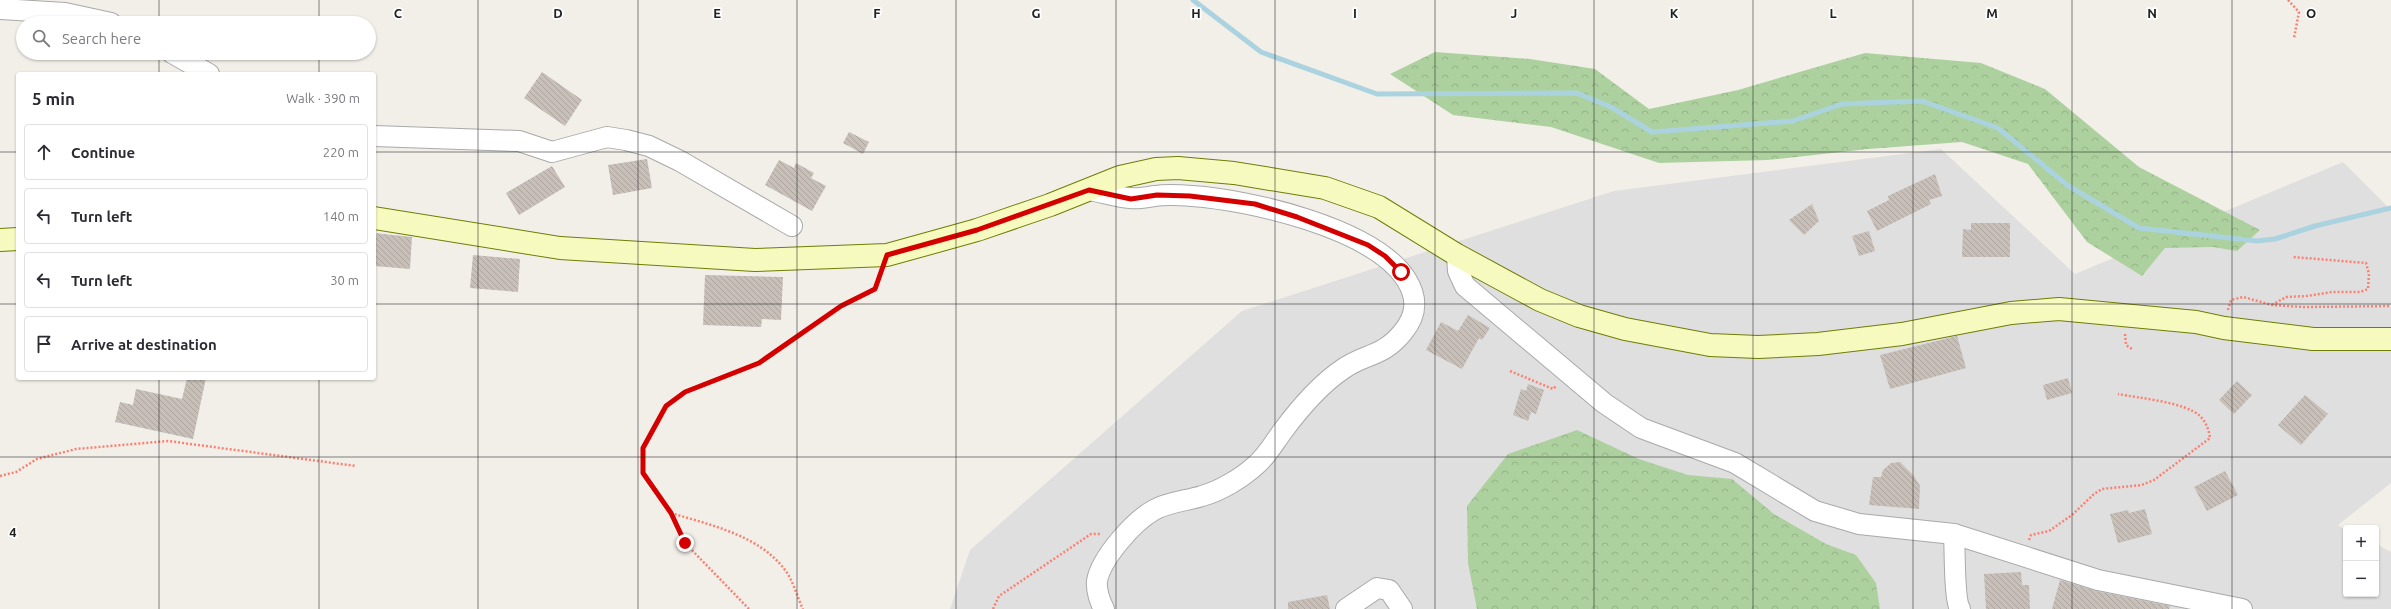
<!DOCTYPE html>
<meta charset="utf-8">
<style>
:root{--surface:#fff;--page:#f7f7f7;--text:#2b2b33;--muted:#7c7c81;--line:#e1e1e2}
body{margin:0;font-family:Ubuntu,sans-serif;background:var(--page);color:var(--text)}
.controls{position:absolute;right:12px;bottom:12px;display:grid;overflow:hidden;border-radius:4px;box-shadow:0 1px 3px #0004}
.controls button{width:36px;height:36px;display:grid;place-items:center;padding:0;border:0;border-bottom:1px solid var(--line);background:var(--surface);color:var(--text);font:20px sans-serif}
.stop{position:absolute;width:12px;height:12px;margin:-9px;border:3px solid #d40000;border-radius:50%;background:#fff}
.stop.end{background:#d40000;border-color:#fff;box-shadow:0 1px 4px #0008}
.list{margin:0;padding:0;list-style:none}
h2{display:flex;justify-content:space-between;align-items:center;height:52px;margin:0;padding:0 16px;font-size:17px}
h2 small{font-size:13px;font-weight:400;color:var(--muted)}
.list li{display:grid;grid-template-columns:26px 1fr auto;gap:12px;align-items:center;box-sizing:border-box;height:56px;margin:0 8px 8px;padding:0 8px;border:1px solid var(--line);border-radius:4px}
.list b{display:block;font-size:15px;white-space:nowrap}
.list em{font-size:13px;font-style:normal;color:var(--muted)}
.icon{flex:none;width:22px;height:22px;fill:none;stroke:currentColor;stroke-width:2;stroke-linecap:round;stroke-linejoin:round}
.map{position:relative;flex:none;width:2391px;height:609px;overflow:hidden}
.search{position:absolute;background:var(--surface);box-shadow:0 1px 3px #0004;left:16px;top:16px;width:360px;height:44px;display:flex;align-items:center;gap:10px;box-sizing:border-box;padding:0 14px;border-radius:22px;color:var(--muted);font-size:15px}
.panel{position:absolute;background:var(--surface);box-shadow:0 1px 3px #0004;left:16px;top:72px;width:360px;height:308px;border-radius:4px}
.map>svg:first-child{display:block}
.residential{fill:#e0dfdf}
.forest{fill:url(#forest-crowns)}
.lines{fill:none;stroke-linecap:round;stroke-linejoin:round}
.stream{stroke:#aad3df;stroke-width:5}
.building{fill:url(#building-back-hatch)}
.street-casing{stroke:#a9a9a9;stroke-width:22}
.secondary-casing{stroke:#707d05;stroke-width:24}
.path{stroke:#fa8072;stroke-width:2.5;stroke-dasharray:2 2;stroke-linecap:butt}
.street{stroke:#fff;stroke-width:20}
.secondary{stroke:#f7fabf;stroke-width:22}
.route{stroke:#d40000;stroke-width:5}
.grid{fill:none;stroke:#222;stroke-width:1;stroke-opacity:0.55}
.grid-label{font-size:13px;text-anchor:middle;font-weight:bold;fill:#222;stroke:#fff;stroke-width:3.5;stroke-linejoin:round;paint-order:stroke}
</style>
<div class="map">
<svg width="2391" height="609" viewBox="0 0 2391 609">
<defs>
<pattern id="forest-crowns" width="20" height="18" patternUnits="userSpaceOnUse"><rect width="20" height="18" fill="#add19e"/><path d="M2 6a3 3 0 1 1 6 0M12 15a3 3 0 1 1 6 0" fill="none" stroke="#95b388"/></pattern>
<pattern id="building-back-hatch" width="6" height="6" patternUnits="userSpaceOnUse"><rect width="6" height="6" fill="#c7bfb8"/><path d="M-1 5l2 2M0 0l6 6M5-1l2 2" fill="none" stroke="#aba49e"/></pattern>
</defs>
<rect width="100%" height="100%" fill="#f2efe9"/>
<path class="residential" d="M1941,149L2075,274L2343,162L2388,207H2391V483L2338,525L2346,530V594H2376V544L2391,552V609H950L970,550L1242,311L1614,191Z"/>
<g class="forest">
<path d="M1435,52L1530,59L1595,69L1649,109L1738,90L1865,53L1981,63L2045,89L2139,167L2260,230L2237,251L2213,247L2165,248L2142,276L2087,242L2028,164L1962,142L1868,149L1768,160L1659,163L1551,127L1453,115L1390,74Z"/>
<path d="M1577,430L1639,459L1688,475L1732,479L1774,514L1826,544L1856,555L1876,583L1880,609H1477L1468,563L1467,506L1508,454Z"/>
</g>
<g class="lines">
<path class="stream" d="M1193,0L1261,52L1377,94L1577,93L1611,107L1652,132L1793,121L1842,104L1922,101L1998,128L2067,185L2139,228L2257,241L2275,239L2315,226L2391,208"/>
</g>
<g class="building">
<path d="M542,72L582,100L565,126L524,98Z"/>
<path d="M849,132L869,142L863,154L843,143Z"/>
<path d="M647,159L652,188L613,195L608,165Z"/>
<path d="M779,160L794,168L796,163L814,173L811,178L826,186L812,211L765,185Z"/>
<path d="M552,166L565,187L519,215L506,193Z"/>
<path d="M1935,174L1942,196L1929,200L1931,204L1877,231L1867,211L1889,200L1888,196Z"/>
<path d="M1812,204L1819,221L1804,235L1789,220Z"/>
<path d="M1971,223H2010V257H1962L1963,229L1971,230Z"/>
<path d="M1869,231L1875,251L1859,256L1852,236Z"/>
<path d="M374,233L412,237L410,269L374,266Z"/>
<path d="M473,255L520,259L518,292L470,288Z"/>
<path d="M705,275L783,277L781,320L762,319L761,327L703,325Z"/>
<path d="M1468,315L1490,328L1482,340L1479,338L1462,369L1426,350L1441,322L1458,331Z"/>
<path d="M1957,336L1966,368L1890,389L1880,355Z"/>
<path d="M187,378H206L193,439L115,422L120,402L133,405L136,389L182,399Z"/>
<path d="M2068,378L2072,393L2047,400L2043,385Z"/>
<path d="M2237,381L2252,395L2234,414L2219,400Z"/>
<path d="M1528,384L1544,390L1536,414L1531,412L1528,421L1513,415L1521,389L1526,391Z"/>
<path d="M2305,395L2328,414L2301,445L2278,425Z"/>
<path d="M1900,462L1914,476L1920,486L1919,509L1869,505L1873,477H1881L1883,470L1891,463Z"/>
<path d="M2225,471L2238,495L2207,511L2194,487Z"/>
<path d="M2145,509L2152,534L2118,543L2110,514L2128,510L2129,513Z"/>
<path d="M2021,572L2022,585H2029L2030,609H1986L1984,574Z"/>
<path d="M2060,580L2096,591L2170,606L2169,609H2052Z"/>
<path d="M1327,595L1330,609H1288V602Z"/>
</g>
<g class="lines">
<defs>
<g id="street">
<path d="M0,9L65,13L111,23"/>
<path d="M172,53L209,74"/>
<path d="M374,136L519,141L552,152L607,137L626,140L649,146L680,161L792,226"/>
<path d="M1089,190C1102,192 1116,197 1130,198C1138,199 1147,197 1155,196C1167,194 1180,195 1192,196C1250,200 1373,228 1406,279C1418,298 1417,315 1403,332C1382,358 1365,353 1343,369C1319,385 1299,409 1282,432C1274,443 1266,457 1256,465C1242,478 1220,491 1202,496C1186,501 1168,502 1154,510C1134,521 1101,558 1097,581C1096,590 1100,602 1104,609"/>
<path d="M1457,255L1458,271L1465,286L1604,403L1641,428L1735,463L1815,511L1859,524L1954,534L2098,580L2242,609"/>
<path d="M1954,534C1955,550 1954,599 1960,609"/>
<path d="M1346,609L1377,588L1389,590L1402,609"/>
</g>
<g id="secondary">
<path d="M374,218L560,248L755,260L887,255L977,230L1050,205L1120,177L1156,169L1178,168L1234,173L1325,188L1379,207L1457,255L1540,300L1579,316L1625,329L1710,345L1758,347L1818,344L1902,334L2011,313L2059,309L2196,322L2224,328L2313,339H2391"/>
<path d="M0,240L18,239"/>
</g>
</defs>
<use href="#street" class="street-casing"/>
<use href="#secondary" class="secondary-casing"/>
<g class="path">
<path d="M2288,0L2299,12L2294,38"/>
<path d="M2272,305L2286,297L2307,296L2332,292H2360L2368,289L2369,274L2366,263L2293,257"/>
<path d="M2228,310L2231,300L2243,297L2272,305L2305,307L2391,306"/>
<path d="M2125,334L2126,345L2132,349"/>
<path d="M1510,371L1553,389L1556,386"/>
<path d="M0,476L16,472L37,459L76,449L168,441L356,466"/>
<path d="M671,513C710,525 759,535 785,570C793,580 797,597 803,609"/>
<path d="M2029,540L2031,535L2049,531L2072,515L2094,494L2102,489L2142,485L2154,480L2210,438C2209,430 2206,422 2200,416C2185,402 2138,398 2118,394"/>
<path d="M749,609L685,543L671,513L643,473V448L666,406L685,392L759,363L841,306L875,289L880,274"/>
<path d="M993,609L999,596L1091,534H1101"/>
</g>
<use href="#street" class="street"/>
<use href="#secondary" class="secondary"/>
</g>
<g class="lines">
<path class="route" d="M685,543L671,513L643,473V448L666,406L685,392L759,363L841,306L875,289L887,255L977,230L1089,190L1131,199L1157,195L1190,196L1255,204L1297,217L1368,245L1385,256L1401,272"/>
</g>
<path class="grid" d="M159,0V23M319,0V23M478,0V609M638,0V609M797,0V609M956,0V609M1116,0V609M1275,0V609M1435,0V609M1594,0V609M1753,0V609M1913,0V609M2072,0V609M2232,0V609M159,53V74M319,53V74M0,152H18M374,152H2391M0,304H18M374,304H2391M159,378V609M319,378V609M0,457H2391"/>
<g class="grid-label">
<text x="398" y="18">C</text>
<text x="558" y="18">D</text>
<text x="717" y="18">E</text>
<text x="877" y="18">F</text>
<text x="1036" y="18">G</text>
<text x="1196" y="18">H</text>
<text x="1355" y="18">I</text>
<text x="1514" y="18">J</text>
<text x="1674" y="18">K</text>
<text x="1833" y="18">L</text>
<text x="1992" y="18">M</text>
<text x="2152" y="18">N</text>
<text x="2311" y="18">O</text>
<text x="13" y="537">4</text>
</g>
</svg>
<div class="controls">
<button>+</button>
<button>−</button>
</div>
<div class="stop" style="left:1401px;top:272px"></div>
<div class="stop end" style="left:685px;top:543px"></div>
<div class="search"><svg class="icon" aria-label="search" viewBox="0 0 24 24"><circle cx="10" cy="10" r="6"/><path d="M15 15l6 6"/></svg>Search here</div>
<section class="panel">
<h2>5 min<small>Walk · 390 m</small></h2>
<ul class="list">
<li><svg class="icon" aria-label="ahead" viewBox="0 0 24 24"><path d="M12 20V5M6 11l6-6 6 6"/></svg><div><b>Continue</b></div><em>220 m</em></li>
<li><svg class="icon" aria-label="left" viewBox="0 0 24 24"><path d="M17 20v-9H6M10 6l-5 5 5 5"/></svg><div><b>Turn left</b></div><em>140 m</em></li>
<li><svg class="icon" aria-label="left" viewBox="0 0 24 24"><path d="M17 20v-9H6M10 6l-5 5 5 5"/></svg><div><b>Turn left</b></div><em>30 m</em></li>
<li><svg class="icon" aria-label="arrive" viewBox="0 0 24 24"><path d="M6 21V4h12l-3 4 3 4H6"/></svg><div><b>Arrive at destination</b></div></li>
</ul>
</section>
</div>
